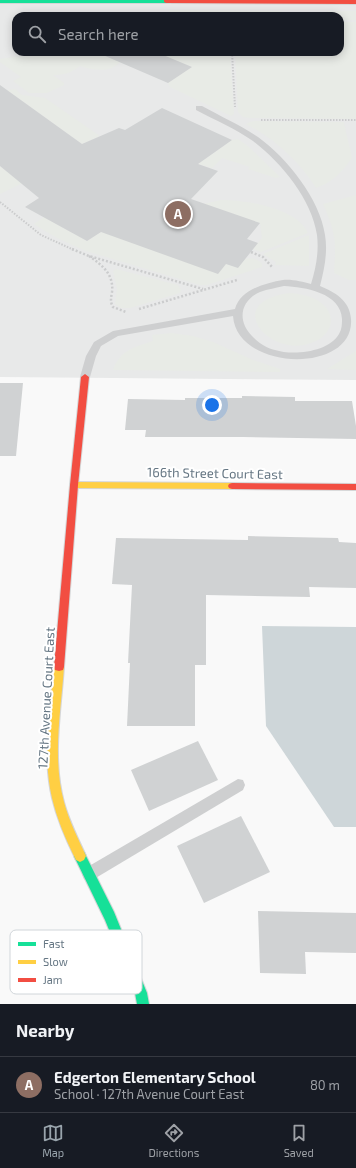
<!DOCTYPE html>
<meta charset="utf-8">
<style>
:root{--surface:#171b24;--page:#242831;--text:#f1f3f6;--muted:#9ea1a6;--line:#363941;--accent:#99a4ac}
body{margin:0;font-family:"Exo 2",sans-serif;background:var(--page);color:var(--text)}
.you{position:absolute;left:212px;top:405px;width:14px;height:14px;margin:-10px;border:3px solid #fff;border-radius:50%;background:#1a73e8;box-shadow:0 0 0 6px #1a73e833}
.badge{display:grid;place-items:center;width:26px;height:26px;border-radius:50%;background:var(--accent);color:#fff;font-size:13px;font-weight:700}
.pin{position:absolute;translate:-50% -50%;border:2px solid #fff;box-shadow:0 1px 4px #0006}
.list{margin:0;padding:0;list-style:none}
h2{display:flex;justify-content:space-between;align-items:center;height:52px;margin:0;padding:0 16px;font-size:17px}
h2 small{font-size:13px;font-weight:400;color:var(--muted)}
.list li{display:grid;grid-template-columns:26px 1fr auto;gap:12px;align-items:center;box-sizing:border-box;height:56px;padding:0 16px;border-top:1px solid var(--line)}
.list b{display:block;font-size:15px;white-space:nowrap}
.list p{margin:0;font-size:13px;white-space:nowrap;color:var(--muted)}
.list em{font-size:13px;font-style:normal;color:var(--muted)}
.icon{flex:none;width:22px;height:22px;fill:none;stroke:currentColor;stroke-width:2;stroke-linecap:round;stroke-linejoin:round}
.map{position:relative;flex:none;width:356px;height:1004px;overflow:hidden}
.search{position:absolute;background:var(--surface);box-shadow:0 2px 10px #0003;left:12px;right:12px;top:12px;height:44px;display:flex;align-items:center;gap:10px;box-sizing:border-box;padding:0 14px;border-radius:12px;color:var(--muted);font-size:15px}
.sheet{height:108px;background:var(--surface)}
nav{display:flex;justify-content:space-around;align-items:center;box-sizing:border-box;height:56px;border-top:1px solid var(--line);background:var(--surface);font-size:11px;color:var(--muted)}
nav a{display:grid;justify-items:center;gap:2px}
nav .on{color:var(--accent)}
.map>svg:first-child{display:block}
.built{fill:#e8e9e9;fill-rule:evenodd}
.green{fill:#e8ebe6}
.water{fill:#ced6d9}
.building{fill:#d0d2d3}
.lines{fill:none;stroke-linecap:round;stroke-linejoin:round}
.fast-casing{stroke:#d5d6d7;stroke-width:2}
.slow-casing{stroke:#d5d6d7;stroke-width:2}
.jam-casing{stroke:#d5d6d7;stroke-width:2}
.path-far1{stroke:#cbcccd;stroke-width:2;stroke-dasharray:1.5 1.5;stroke-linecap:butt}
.path{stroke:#cbcccd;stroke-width:2.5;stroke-dasharray:2 2;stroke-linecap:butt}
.lane{fill:#cecfd0;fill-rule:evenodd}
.fast{fill:#16e098;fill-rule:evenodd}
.slow{fill:#ffcf43;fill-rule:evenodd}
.jam{fill:#f24e42;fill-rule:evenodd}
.labels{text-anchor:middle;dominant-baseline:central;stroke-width:4;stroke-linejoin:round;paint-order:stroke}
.street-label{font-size:13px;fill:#657683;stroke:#fff}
.key{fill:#fff;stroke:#d1d6da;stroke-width:1}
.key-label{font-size:11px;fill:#657683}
</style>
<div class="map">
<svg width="356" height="1004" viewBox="0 0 356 1004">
<rect width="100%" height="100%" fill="#f9f9f9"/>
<path class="built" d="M0,1L356,2V380L0,377ZM16,16H340V52H16Z"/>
<g class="green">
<path d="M169,10L281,11L292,16H169Z"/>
<path d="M328,11H356V20H340V16H318Z"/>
<path d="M340,22H356V119L249,118L243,117L238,112L235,52H340Z"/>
<path d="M48,52C58,52 70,55 79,52H119L123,56C117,74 94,71 80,66C71,73 64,75 53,75L64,83V85L47,93H29L13,81L21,77L0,62V59Z"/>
<path d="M162,52H230L234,114L231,116L170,87L168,83L192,67L160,54Z"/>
<path d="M15,89L22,95L45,98L100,136L82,144L7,90Z"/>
<path d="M254,121L344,122C346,135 350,146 352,158C341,173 333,182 316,188C300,162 274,138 246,124L250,122Z"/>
<path d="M238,139L249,147L280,177L276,178L248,169L250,167L222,158L212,168L198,164L232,140Z"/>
<path d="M21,165L35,177L0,194V166L7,172Z"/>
<path d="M356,195V280H349L334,273C336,242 336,233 323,204Z"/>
<path d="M221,200C246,200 297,208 308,233L261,252L253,249L262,238L260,223L203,204Z"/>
<path d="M44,217L87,241L101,232L226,264C238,261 253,253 262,264V267L207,285H200L86,251C67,243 50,235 34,224Z"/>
<path d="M309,235V266L275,265L276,262L263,254Z"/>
<path d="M116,269L178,285L181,290L180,293L130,308H121L115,304L117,289L113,271Z"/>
<path d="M291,293C299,294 307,295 315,299C335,309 337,330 316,341C272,363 218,301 291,293Z"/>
<path d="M171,333L193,336L213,342L253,360L280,369V372L113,370C120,350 135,347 153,341L152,335Z"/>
<path d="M356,351V370L327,369Z"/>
</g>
<path class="water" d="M262,626L356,627V827H334L266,726Z"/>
<g class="building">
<path d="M96,52H156L192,67L168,83Z"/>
<path d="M0,85L82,144L119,128L125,130L162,108L232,140L198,164L218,171L191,199L260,223L247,239L258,243L238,268L226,264L218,274L101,232L87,241L25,207L39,198L0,166Z"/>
<path d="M0,383H23L16,456H0Z"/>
<path d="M242,396L295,397V401H352L356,426V439L243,437H145L146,430H125L128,399L185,400V398H242Z"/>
<path d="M248,536L338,538L339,542L356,543V588L309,587L310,597L206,595V665H195V726H127L130,663H128L132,585L112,584L116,538L248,540Z"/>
<path d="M198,741L218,780L149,811L131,770Z"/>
<path d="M241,816L270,872L204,903L177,846Z"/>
<path d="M258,911L356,913V953L305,952L306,974L260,973Z"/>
</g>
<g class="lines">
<defs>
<g id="fast">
<path d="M0,0H168L169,1L166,3H0Z"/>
<path d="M80,850L84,852L114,912L147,993L149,1004H137L135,993L105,920L74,856L76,852Z"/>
</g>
<g id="slow">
<path d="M74,482L232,483L235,484L236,486L235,488L232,489L74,488L71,487L70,485L71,483Z"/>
<path d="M59,663L63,664L64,667C61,711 52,758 64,802C69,821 78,838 86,856L84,860L80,862L76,860C66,840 57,819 52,798C42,755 50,710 54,667L55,664Z"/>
</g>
<g id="jam">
<path d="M164,0H356V4L166,3L164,2Z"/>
<path d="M85,374L89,377L78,485L64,667L63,670L59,671L55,670L54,667L70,485L81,377Z"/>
<path d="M232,483L356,484V490L232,489L229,488L228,486L229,484Z"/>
</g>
</defs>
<use href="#fast" class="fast-casing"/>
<use href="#slow" class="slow-casing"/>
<use href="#jam" class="jam-casing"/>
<g class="path-far1">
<path d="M232,52L235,107"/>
<path d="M261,120H356"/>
<path d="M0,202L41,235L74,250"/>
</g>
<g class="path">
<path d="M72,249L89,256L203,289"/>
<path d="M251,252L263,257L272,267"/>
<path d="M89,256C102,265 114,274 112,292C111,298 110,302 113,307L126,312"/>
<path d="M139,309L237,280"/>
</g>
<g class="lane">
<path d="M196,106H202C220,116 240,125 258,137C287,158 320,199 325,235C328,253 324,270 320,286C335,292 350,301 351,319C355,374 237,372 233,316L118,336L101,346L96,356L90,377L85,381L81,380L80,377L86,356L94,342L113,331L235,309C240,290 265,283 283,280C292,279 303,282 311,284C316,268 319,252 317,235C312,200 281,162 253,141C236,129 215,120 196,110ZM284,286C305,287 341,293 342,319C342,324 342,329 339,334C329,352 293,356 275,350C266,348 259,343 252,336C237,321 240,301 260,292C268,289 276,288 284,286Z"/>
<path d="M238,779L243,780L245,785L243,790L94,879L89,881L84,879L82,874L84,869Z"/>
</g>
<use href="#fast" class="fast"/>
<use href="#slow" class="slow"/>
<use href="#jam" class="jam"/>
</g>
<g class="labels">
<g class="street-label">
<text transform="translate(215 473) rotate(1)">166th Street Court East</text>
<text transform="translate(46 698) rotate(-87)">127th Avenue Court East</text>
</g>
</g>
<rect x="10" y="930" width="132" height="64" rx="6" class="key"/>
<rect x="18" y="942" width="18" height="4" fill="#16e098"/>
<rect x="18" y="960" width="18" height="4" fill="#ffcf43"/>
<rect x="18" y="978" width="18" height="4" fill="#f24e42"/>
<g class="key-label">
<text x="43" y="948">Fast</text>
<text x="43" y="966">Slow</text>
<text x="43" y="984">Jam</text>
</g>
</svg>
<div class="you"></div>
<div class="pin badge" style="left:178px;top:214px;background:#8d6e63">A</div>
<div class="search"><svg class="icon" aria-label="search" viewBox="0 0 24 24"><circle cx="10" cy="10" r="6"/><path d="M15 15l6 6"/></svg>Search here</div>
</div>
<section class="sheet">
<h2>Nearby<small></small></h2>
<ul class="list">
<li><span class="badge" style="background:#8d6e63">A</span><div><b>Edgerton Elementary School</b><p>School · 127th Avenue Court East</p></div><em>80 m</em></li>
</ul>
</section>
<nav>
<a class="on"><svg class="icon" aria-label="map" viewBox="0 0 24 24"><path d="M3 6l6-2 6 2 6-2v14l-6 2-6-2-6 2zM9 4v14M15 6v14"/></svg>Map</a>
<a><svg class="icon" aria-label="directions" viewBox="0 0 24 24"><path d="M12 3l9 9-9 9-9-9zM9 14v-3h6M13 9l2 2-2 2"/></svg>Directions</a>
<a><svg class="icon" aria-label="saved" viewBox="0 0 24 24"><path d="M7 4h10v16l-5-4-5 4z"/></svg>Saved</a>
</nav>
